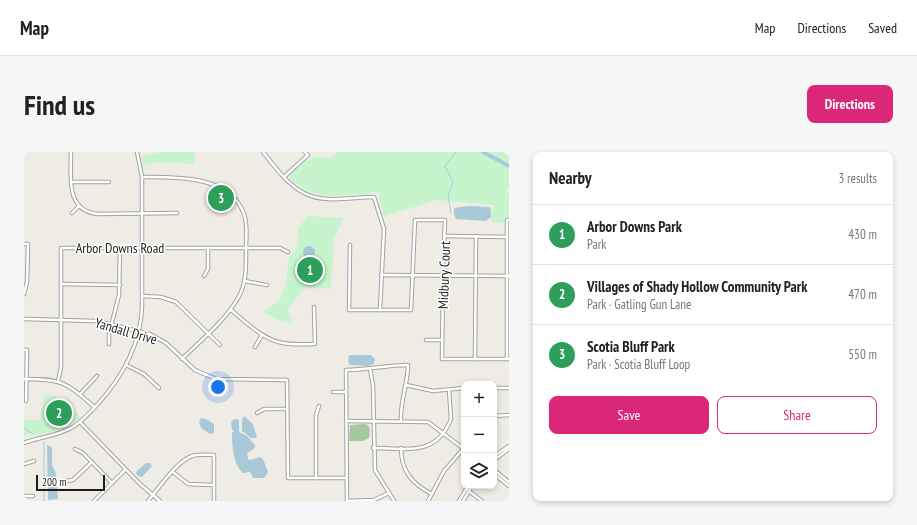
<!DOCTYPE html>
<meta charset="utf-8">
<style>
:root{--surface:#fff;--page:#f6f6f6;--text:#222;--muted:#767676;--line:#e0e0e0;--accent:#db2777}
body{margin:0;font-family:"PT Sans Narrow",sans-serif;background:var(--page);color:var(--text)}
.controls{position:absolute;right:12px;bottom:12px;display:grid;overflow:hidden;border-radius:8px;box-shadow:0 2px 6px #0003}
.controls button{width:36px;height:36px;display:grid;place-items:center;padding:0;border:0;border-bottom:1px solid var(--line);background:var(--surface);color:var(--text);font:20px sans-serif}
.scale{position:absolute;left:12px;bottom:10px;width:69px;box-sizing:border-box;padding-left:4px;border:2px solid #1e1e1e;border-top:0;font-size:11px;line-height:14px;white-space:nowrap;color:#1e1e1e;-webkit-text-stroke:3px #fff;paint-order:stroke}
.you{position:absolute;left:194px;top:235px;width:14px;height:14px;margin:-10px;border:3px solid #fff;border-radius:50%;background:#1a73e8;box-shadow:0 0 0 6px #1a73e833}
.badge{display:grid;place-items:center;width:26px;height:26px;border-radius:50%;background:var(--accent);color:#fff;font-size:13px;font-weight:700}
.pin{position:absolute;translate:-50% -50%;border:2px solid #fff;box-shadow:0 1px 4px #0006}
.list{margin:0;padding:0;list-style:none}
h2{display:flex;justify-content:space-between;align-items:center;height:52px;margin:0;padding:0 16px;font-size:17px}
h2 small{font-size:13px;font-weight:400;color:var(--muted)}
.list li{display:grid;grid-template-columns:26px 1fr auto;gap:12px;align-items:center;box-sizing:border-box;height:60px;padding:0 16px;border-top:1px solid var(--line)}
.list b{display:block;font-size:15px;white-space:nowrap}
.list p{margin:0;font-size:13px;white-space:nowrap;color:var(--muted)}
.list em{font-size:13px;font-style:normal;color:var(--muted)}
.actions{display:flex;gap:8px;padding:12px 16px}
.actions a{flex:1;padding:9px 0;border:1px solid var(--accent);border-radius:8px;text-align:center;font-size:14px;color:var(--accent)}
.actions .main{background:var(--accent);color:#fff}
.icon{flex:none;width:22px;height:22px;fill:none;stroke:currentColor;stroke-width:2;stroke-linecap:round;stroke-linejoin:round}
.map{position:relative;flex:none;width:485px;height:349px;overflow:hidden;border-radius:8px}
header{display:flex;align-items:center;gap:24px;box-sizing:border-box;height:56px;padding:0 20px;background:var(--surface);border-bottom:1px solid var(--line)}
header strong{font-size:19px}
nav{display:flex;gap:22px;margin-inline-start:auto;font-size:14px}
.intro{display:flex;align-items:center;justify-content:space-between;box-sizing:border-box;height:96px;padding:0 24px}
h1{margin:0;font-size:28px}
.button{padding:10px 18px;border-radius:8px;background:var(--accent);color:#fff;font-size:14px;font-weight:700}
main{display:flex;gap:24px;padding:0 24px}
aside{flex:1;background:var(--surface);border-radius:8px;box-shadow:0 2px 6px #0003}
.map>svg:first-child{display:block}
.forest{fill:#a6ca9d}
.park{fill:#c6f5cd}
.water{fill:#a9c9d8}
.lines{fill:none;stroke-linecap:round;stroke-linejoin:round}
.stream{stroke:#a9c9d8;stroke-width:1}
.river{stroke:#a9c9d8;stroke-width:4}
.minor-casing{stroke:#a2a2a2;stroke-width:4.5}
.minor{stroke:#fff;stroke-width:2.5}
.labels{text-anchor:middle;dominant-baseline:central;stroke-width:3;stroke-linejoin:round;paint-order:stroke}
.street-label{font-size:14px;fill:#1e1e1e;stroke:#fff}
</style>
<header>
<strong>Map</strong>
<nav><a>Map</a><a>Directions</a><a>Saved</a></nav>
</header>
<div class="intro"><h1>Find us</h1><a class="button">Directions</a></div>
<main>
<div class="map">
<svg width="485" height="349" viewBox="0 0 485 349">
<rect width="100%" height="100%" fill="#eeece5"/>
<path class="forest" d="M341,272L344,273L346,278L345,286L339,289H325L326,273Z"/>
<g class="park">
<path d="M136,0H171V12L135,10L119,14L117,5Z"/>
<path d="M314,0H485V35L481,40L485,42V65H480V71L467,70L469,53L413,48L360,64L355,49L356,43L352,39L344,42C314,43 289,50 266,26V23L281,9L287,8L290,4L306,7Z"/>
<path d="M194,38H196L205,45V48L196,56L190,54L188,48Z"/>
<path d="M284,64L320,66L310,86L307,137L281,135L264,158L269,172L254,168L239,160L256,148L262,130L265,106L274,94V76Z"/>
<path d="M20,242L31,244L57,265C49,274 16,286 5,282L0,286V268H16Z"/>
</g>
<g class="water">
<path d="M444,54L465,55L467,58V65L462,69L432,67L430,62V56Z"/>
<circle cx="285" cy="100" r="6"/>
<path d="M327,203H347L351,207L350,212L344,214L326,213L324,209L325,204Z"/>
<path d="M220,264L229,272L233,286H227L218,279V268Z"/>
<path d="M177,266L182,267L190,272V281L186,282L177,276L175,270Z"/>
<path d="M210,267L215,268V280L223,284L231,293L230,297L223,301L224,307L226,308L236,305L239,307L244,320L240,326H229L226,320L219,321C209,312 208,293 208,281L210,279L208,278L207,270Z"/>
<path d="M23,293L28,295V313L32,322L34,347L24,348Z"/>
<path d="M122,311H126L128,314L118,325H116L112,322L113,319Z"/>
</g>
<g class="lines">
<g class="stream">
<path d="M427,61L424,44L429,30L421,14L432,0"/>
<path d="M0,276L9,282"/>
<path d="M20,290V349"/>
</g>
<path class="river" d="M459,0L485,14"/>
<defs>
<g id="minor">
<path d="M47,0C47,24 41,59 74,62L153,61"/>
<path d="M239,0C250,14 264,33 280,41C300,52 329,45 350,45L360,77L356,158"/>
<path d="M261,24L284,3L281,0"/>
<path d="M118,25C152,25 206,23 220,62C224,72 222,85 222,96C222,113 223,131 214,146C201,169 177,188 158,207"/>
<path d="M47,30H85"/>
<path d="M194,34L187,48L189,55L196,57L209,46"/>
<path d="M48,61L55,54"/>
<path d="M421,84L483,85"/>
<path d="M0,92H4L3,130L0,142"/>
<path d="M326,93L325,158H387L391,68H421L419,121L418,207H485"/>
<path d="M357,123L485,124"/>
<path d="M180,124L184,117V96"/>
<path d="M220,129L243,133"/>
<path d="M37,132L96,133"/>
<path d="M118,144L137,145L152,150L196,193"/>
<path d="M207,158C222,170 239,188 259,191C269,193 280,192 291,192L290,155"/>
<path d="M0,167L72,169L126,182L142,191L171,218L192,227L263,228L264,326H323"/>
<path d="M402,188H418"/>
<path d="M85,192V182L95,143L96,96"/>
<path d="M231,195L238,183"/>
<path d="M0,198H3L2,249"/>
<path d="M451,207L452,84"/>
<path d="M483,207V68H485"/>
<path d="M102,213L120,222L135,236"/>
<path d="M346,217L349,233L351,318L370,349"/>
<path d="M0,227C38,227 42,230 70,255"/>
<path d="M34,229L37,215V96H256L264,100"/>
<path d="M382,233L409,239L440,236"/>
<path d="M470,236H485"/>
<path d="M309,240H322"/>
<path d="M56,242L73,224"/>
<path d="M233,261L240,257H263"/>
<path d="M470,264L485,263"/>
<path d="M322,269L404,270L440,297"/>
<path d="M56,270L116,332L136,349"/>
<path d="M0,291C15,285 33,284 47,276C57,271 64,262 72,254C98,226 116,195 118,156V25L113,0"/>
<path d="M349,296C383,296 412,305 427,267L425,238"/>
<path d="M377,296C377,319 388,332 408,342"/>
<path d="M51,297L59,301L88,331"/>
<path d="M470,304L485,294"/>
<path d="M470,308L485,297"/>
<path d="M0,312L10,309"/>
<path d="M470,318L485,330"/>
<path d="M149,320L164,332L189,333"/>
<path d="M470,322L485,334"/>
<path d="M292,326V263L295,254"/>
<path d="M42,329L49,328L68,310"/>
<path d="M442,337L458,349"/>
<path d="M0,344H9"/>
<path d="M70,349L101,318"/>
<path d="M124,349C134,337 153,309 168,304C174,302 182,303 190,303V349"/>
<path d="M323,349L322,218C343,218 363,213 384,213C384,232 376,248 377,269"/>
<path d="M323,349L350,348L365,341"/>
<path d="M404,349L420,319L440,296"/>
<path d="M435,349L444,334"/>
<path d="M439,349L448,334"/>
</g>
</defs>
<use href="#minor" class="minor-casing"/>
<use href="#minor" class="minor"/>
</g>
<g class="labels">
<g class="street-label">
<text x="96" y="96">Arbor Downs Road</text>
<text transform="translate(420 123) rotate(-88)">Midbury Court</text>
<text transform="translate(102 179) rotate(16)">Yandall Drive</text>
</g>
</g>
</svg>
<div class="controls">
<button>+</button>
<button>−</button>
<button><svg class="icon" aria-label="layers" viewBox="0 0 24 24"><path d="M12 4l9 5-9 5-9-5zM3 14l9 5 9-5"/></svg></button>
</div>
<div class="scale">200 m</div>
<div class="you"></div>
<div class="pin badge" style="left:286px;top:118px;background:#2e9e5b">1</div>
<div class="pin badge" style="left:35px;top:261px;background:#2e9e5b">2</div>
<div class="pin badge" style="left:197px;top:46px;background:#2e9e5b">3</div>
</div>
<aside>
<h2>Nearby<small>3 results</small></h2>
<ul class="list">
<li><span class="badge" style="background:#2e9e5b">1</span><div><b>Arbor Downs Park</b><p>Park</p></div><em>430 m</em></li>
<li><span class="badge" style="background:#2e9e5b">2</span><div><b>Villages of Shady Hollow Community Park</b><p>Park · Gatling Gun Lane</p></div><em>470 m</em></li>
<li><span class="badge" style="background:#2e9e5b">3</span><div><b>Scotia Bluff Park</b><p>Park · Scotia Bluff Loop</p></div><em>550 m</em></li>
</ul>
<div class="actions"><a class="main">Save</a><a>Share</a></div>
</aside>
</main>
